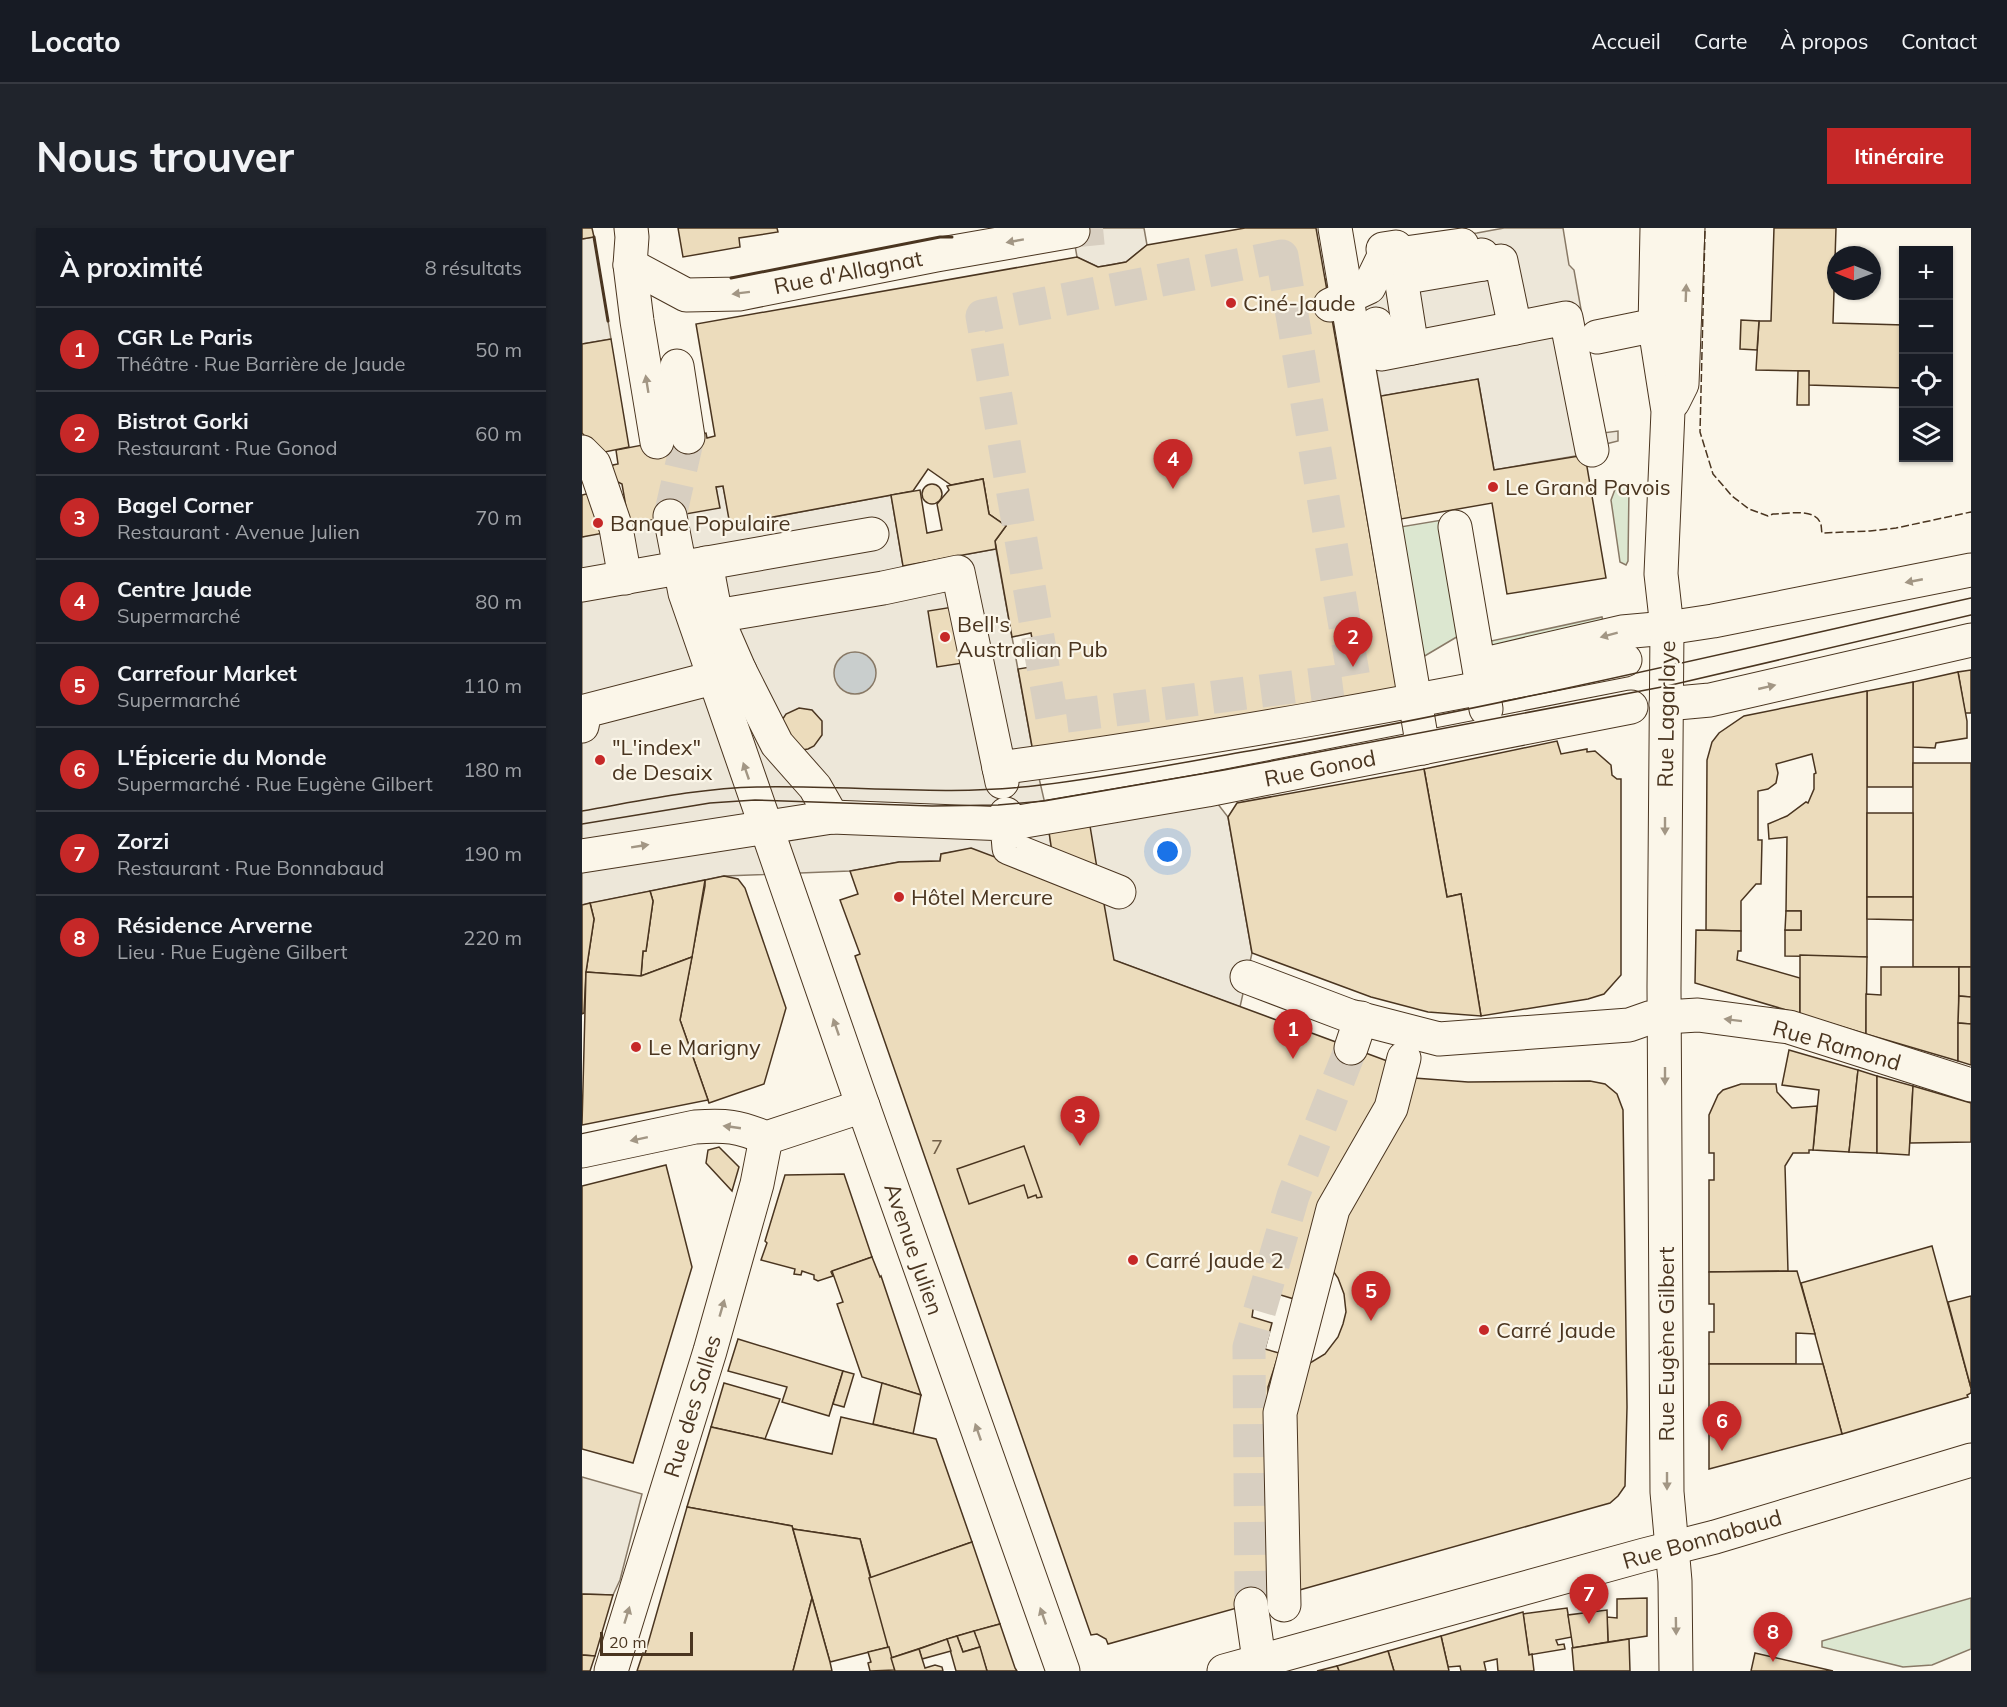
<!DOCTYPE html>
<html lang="fr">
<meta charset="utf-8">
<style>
:root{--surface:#171b24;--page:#20242c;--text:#f1f3f6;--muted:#9ea1a6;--line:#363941;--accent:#c62828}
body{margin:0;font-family:Mulish,sans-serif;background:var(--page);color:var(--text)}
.controls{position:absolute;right:18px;top:18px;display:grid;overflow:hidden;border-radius:0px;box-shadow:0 2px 4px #0004}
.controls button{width:54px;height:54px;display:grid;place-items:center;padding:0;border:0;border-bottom:2px solid var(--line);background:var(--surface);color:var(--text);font:30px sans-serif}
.compass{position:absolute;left:1245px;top:18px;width:54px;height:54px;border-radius:50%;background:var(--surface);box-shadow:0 2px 4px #0004;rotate:271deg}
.scale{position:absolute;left:18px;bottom:15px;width:93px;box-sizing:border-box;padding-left:6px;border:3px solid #4a3520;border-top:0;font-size:16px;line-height:21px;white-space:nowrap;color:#4a3520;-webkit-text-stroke:4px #fbf6e9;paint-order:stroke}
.you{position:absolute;left:586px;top:624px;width:21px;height:21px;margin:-15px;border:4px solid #fff;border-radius:50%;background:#1a73e8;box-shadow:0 0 0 9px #1a73e833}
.badge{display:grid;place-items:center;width:39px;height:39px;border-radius:50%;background:var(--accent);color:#fff;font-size:20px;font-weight:700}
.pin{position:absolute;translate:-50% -50px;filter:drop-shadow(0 2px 3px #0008)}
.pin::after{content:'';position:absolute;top:32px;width:21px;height:18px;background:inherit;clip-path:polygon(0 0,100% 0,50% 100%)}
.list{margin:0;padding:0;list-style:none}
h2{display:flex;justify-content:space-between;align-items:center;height:78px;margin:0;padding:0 24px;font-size:26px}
h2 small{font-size:20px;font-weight:400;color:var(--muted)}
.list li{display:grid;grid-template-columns:39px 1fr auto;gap:18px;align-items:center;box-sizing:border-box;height:84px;padding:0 24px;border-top:2px solid var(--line)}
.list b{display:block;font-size:22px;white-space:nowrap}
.list p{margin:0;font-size:20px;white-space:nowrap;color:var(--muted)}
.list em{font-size:20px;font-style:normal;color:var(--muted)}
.icon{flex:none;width:33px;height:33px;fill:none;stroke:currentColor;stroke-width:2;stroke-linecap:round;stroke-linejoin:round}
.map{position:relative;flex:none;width:1389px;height:1443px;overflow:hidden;border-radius:0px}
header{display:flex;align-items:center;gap:36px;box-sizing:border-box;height:84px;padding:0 30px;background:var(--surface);border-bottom:2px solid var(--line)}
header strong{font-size:28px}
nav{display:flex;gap:33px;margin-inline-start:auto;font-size:21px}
.intro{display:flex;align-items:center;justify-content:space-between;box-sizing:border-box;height:144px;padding:0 36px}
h1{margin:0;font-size:42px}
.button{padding:15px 27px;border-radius:0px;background:var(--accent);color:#fff;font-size:21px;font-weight:700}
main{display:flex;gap:36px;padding:0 36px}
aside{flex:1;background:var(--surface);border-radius:0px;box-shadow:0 2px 4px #0004}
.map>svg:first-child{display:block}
.green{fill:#dce7d0;stroke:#887966;stroke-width:1.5}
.parking{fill:#ede7d9;stroke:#887966;stroke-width:1.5;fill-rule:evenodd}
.water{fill:#c9cecd;stroke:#887966;stroke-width:1.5}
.building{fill:#ecdcbc;stroke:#4a3520;stroke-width:1.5}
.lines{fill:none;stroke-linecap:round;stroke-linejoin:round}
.minor-tunnel{stroke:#d8cfc1;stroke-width:33;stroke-dasharray:33 16;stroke-linecap:butt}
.minor-casing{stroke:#4a3520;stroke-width:35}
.major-casing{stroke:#4a3520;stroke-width:35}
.minor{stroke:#fbf6e9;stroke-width:33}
.major{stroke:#fbf6e9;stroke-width:33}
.tram{stroke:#4a3520;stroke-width:1.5}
.fence{stroke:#4a3520;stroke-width:1.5;stroke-dasharray:8 3;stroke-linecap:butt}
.wall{stroke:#4a3520;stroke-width:3}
.oneway{fill:#a29684}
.poi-dot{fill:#c62828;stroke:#fbf6e9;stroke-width:2}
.labels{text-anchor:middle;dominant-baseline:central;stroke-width:4.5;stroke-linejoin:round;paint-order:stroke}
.number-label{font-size:20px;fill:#725f47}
.street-label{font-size:22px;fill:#4a3520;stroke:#fbf6e9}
.poi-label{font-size:22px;fill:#4a3520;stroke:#fbf6e9;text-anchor:start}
</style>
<header>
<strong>Locato</strong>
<nav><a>Accueil</a><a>Carte</a><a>À propos</a><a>Contact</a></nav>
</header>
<div class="intro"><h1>Nous trouver</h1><a class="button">Itinéraire</a></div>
<main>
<aside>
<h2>À proximité<small>8 résultats</small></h2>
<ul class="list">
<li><span class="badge">1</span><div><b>CGR Le Paris</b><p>Théâtre · Rue Barrière de Jaude</p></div><em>50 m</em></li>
<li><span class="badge">2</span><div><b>Bistrot Gorki</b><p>Restaurant · Rue Gonod</p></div><em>60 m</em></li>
<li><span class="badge">3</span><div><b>Bagel Corner</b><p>Restaurant · Avenue Julien</p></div><em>70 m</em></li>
<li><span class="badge">4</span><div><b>Centre Jaude</b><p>Supermarché</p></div><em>80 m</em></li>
<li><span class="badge">5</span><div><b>Carrefour Market</b><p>Supermarché</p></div><em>110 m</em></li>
<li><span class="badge">6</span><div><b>L'Épicerie du Monde</b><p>Supermarché · Rue Eugène Gilbert</p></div><em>180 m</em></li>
<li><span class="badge">7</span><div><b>Zorzi</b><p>Restaurant · Rue Bonnabaud</p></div><em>190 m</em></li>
<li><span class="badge">8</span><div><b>Résidence Arverne</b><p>Lieu · Rue Eugène Gilbert</p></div><em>220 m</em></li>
</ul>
</aside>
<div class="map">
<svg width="1389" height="1443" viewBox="0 0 1389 1443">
<rect width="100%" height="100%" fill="#fbf6e9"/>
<g class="green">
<path d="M1035,256L1047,259L1046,333L1044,337L1038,334L1029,272Z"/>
<path d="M860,292L878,407L841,429L818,299Z"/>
<path d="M1020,389L1022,399L911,423L909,413Z"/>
<path d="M1389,1370V1421L1350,1437L1321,1439L1240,1419V1413Z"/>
</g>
<g class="parking">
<path d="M490,0H562L565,17L544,34L516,39L495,29Z"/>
<path d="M922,0H981L987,37L992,42L1021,205L1036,203V213L1020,217L1017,224L912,242L896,151L799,168L787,101L753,106L743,51L777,47L802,17L895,5Z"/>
<path d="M12,9L29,111L0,116V11Z"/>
<path d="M141,258L149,297L309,267L321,338L414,321L451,524L466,589L625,562L646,589L670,725L658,779L532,732L389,621L359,626L358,633L317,634L268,643L142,648L0,677V309L47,296L137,279L134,259ZM467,604L514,640L470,624Z"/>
<path d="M0,1249L60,1266L38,1352L31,1367L0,1366Z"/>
</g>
<circle class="water" cx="273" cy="445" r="21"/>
<g class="building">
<path d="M0,0H10L12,9L0,11Z"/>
<path d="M96,0H195L196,4L157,10L158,19L101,29Z"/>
<path d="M663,0H734L815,461L451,524L436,441L455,438L449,405L430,409L413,313L424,298L407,286L401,251L369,257L346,241L331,263L148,297L141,258L134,259L138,280L47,296L40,256L36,254L28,255L26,247L31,237L36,236L34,222L124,205L125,210L133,208L114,96L495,29L516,39L528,37L544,34L565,17Z"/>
<path d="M1192,0H1254L1251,95L1322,97V160L1226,157L1227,143L1174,142L1177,93H1189Z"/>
<path d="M1159,92L1177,93L1175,122L1158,121Z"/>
<path d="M29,111L47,219L18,225L0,205V116Z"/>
<path d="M1216,143H1227V177H1215Z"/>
<path d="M896,151L912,242L1003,227L1024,350L925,366L910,275L819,291L799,168Z"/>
<path d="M401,251L407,286L424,298L413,313L414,321L321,338L309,267L338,262L345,305L360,302L355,276L367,262L365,258Z"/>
<circle cx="350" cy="266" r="10"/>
<path d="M13,264L22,305L0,309V267Z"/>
<path d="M371,379L381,435L355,439L346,383Z"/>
<path d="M1389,442V485H1383L1376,444Z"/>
<path d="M1376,444L1385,493V510L1354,515L1353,520L1331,519V454Z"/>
<path d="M1331,454V559H1285V463Z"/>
<path d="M1285,463V729L1203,728V702H1219V683H1204L1205,609L1187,611L1186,596L1205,588L1224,574L1226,575L1232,561V546L1234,545L1230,526L1194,536L1196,545L1194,555L1186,561L1176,563V612H1180L1179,656H1174L1159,673V703L1124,702L1125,532L1130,514L1137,505L1162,488Z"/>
<path d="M217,480L230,482L240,493V507L232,518L226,521L220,522L198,499L200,492L204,486Z"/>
<path d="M975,513L979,526L1005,521V524L1013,523L1029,537L1030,547L1035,551H1039V747L1022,766L1006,771L899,788L879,666L865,669L842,541Z"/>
<rect x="1331" y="535" width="58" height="204"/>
<path d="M842,541L865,669L879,666L899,788L846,784L789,769L670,725L646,589L655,575Z"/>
<rect x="1285" y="585" width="46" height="84"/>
<path d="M508,598L515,640L470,624L467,604Z"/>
<path d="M389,620L521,670L532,732L808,834L799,872L712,1071L679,1061L672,1075L670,1089L690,1095L683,1121L697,1125L686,1159L687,1371L526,1416L524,1411L515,1406L509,1407L273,728L278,726L258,672L276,666L268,643L317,634L358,633L359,626Z"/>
<path d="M142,648L156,651L163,660L204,780L182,856L127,875L98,792L123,658V652Z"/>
<path d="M123,652L110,729L59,748L61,723H64L71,673L68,663Z"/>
<path d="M68,663L71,673L64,723H61L59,748L4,744L12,691L8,675Z"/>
<path d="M1285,669H1331V692L1285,691Z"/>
<path d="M8,675L12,691L4,744L2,785L0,786V677Z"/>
<path d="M1204,683H1219V702H1203Z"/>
<path d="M1114,702L1159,703V723H1156L1155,732L1218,750V786L1113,755Z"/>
<path d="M1218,727L1285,729L1284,806L1218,786Z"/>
<path d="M110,729L98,792L126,872L0,897L4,744L59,748Z"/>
<path d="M1299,739H1377L1376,833L1284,806V766L1299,767Z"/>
<path d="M1377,739H1389V769L1377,768Z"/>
<path d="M1377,768L1389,769V796L1376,795Z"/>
<path d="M1376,795L1389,796V837L1376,833Z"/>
<path d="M1207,822L1276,842L1267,924L1231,922L1237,862L1200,857Z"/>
<path d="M1276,842L1295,848V925L1267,924Z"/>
<path d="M1295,848L1331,858L1327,927L1295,925Z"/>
<path d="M832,850L886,854L1008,853L1023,856L1035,866L1041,882L1045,1179L1043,1258L1036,1268L1028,1275L714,1363L710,1188L723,1138L743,1126L756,1109L761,1096L764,1084L762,1066L756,1050L749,1040L763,989Z"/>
<path d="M1159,856H1194L1195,864L1210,880L1235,878L1231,922H1227V925H1211L1203,938L1206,1043L1127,1044V952H1132V925H1127V887L1136,867L1141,862Z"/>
<path d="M1331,858L1389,875V914L1328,915Z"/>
<path d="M442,918L460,969L455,970L454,967L446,970L442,957L387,976L375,941Z"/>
<path d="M137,919L157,939L150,963L124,935L126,922Z"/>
<path d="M84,937L110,1039L51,1235L0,1221V958Z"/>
<path d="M262,946L290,1029L249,1044L251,1048L236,1053L232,1051V1047L220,1043L219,1047L212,1046L213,1041L179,1032L185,1015L183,1013L203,947Z"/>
<path d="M1350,1018L1389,1160V1165L1385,1167L1386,1169L1260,1206L1219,1055Z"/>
<path d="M290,1029L298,1049L299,1048L339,1167L280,1149L255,1076L261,1074L250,1043Z"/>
<path d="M1215,1043L1233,1106L1214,1105V1136H1127V1104H1132V1076H1127V1044Z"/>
<path d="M1389,1068V1160L1366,1074Z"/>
<path d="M156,1111L261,1143L247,1188L200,1174L205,1159L146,1143Z"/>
<path d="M1127,1136H1241L1260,1206L1127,1241Z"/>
<path d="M261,1143L272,1146L262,1179L251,1176Z"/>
<path d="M142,1155L198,1171L183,1211L129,1199Z"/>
<path d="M300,1155L339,1167L331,1206L291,1196Z"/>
<path d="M259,1189L354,1211L390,1314L289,1350L278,1311L211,1301L210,1298L105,1279L129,1199L250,1226Z"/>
<path d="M105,1279L210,1298L230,1370L211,1443H55L61,1425L63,1426Z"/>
<path d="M211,1301L278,1311L307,1419L248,1434Z"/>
<path d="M390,1314L418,1396L375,1408L309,1430L287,1350Z"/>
<path d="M0,1366L31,1367L13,1428L0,1427Z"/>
<path d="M230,1370L248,1434L250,1443H211Z"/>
<path d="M1065,1370V1408L1026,1414L1025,1389L1035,1390V1371Z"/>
<path d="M985,1380L990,1409L974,1412L976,1417L982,1416L983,1421L947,1427L941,1386Z"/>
<path d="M1025,1382L1026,1414L991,1420L986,1387Z"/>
<path d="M941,1384L947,1427L950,1426L952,1443H916L915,1431L902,1434L904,1443H879L878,1438L866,1439L859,1408Z"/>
<path d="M418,1396L433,1440L435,1443H403H405L392,1403Z"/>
<path d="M392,1403L398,1419L381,1424L375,1408Z"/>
<path d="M375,1408L381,1424L398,1419L405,1443H374L365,1411Z"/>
<path d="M859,1408L867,1443H812L806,1423Z"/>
<path d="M365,1411L369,1423L340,1431L337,1421Z"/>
<path d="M1047,1411L1048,1443H992L990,1420Z"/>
<path d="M307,1419L313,1442L288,1443L286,1435L289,1434L286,1424Z"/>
<path d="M337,1421L343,1440L353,1437L360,1439L361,1443H313L309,1430Z"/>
<path d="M806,1423L812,1443H757L755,1438Z"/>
<path d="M1173,1425L1251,1443H1169Z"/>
<path d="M0,1427L13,1428L8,1443H0Z"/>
<path d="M755,1438L757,1443H735Z"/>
</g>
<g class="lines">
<g class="minor-tunnel">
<path d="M491,3L521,0"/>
<path d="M700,28L772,451L470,490L400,88Z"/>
<path d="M88,288L106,209"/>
<path d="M669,1376L667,1119L711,968L769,820"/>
</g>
<defs>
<g id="minor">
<path d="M49,0L50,9L48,37L55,93L75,214"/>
<path d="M753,0L841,520"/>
<path d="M900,27L901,36L919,33L933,100L984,90L1010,222"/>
<path d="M802,28L880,17L881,25L817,36L819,50L901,36"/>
<path d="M48,37L104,67L157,66L354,27L491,3"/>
<path d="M819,50L830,120"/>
<path d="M748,77L787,59L802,28L801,21L814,19"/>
<path d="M794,96L799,126L933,100"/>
<path d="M1015,109L1059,100H1073L1092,112L1093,118"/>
<path d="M95,138L106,209"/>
<path d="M0,224L12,236L34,300L43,350"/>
<path d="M88,288L103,365L275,861L481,1443"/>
<path d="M873,299L904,481"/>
<path d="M124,335L134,388L301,360L376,344L420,554"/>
<path d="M0,357L290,306"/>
<path d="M911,434L1040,404L1085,400"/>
<path d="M158,443L195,516L233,559L250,589"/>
<path d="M0,498L3,483L158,443L134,388"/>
<path d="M417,540C627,512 836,473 1043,432"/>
<path d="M424,586L425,596L625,562L1049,479"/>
<path d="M0,628L250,589L425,596L427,620L537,664"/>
<path d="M665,749L768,788L857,811L1047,797L1067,790L1116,787L1207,799L1389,857"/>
<path d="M769,820L779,790"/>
<path d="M0,923L113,899C144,897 156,898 184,910L281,878"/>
<path d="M669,1376L677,1432"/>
<path d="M702,1377L698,1185L751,981L809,880L822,830"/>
<path d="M29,1443L128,1123L175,956L184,910"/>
</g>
<g id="major">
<path d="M1075,0L1073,100L1086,183L1079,346L1085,400L1082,760L1085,1264L1093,1353L1094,1443"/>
<path d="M1091,174L1100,156L1106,0"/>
<path d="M1085,400L1131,393L1389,342"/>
<path d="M1084,476L1128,472L1389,412"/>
<path d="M642,1443L1062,1327L1133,1309L1389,1232"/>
</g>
</defs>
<use href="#minor" class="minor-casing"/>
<use href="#major" class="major-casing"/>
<use href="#minor" class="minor"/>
<use href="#major" class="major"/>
<g class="tram">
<path d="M0,583C58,573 117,560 175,559C270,557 364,569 459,557C536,548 613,532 689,519C924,477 1156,422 1389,370"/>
<path d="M0,596L128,575L173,572L350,578L416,577L462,573L642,542L1085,458L1389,387"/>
</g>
<path class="fence" d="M1123,3L1118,204L1131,246L1150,268L1167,281L1186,288L1191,286C1203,286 1232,280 1238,294C1240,298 1239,301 1240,305L1288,303L1314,300L1389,284"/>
<g class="wall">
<path d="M12,9L26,93"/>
<path d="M149,50L358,9H370"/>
</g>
</g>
<defs><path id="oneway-solid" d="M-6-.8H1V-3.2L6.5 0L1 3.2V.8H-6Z" transform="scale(1.5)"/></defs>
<g class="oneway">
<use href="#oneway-solid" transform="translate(433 13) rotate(170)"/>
<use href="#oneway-solid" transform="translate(159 65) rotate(173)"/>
<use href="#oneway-solid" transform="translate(1104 65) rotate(-88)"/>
<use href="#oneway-solid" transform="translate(65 156) rotate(-99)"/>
<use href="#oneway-solid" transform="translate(1332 353) rotate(169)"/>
<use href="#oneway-solid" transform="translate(1027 407) rotate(165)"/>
<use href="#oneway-solid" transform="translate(1185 459) rotate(-13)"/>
<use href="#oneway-solid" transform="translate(164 543) rotate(-109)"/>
<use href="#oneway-solid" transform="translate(1083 598) rotate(90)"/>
<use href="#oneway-solid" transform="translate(58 618) rotate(-9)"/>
<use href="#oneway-solid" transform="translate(1151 792) rotate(-173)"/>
<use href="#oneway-solid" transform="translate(254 799) rotate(-109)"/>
<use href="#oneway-solid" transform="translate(1083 848) rotate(90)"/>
<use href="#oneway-solid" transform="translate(150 899) rotate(-172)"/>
<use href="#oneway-solid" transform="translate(57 911) rotate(168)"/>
<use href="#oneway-solid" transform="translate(140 1080) rotate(-74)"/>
<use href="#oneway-solid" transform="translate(396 1204) rotate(-109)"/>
<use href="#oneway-solid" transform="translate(1085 1253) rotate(90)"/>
<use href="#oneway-solid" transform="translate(45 1387) rotate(-73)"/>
<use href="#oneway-solid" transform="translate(461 1388) rotate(-109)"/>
<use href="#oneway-solid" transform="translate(1094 1398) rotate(89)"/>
</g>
<g class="poi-dot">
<circle cx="649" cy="75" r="6"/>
<circle cx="911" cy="259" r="6"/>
<circle cx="16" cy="295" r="6"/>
<circle cx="363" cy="409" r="6"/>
<circle cx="18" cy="532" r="6"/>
<circle cx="317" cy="669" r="6"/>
<circle cx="54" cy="819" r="6"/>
<circle cx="551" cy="1032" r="6"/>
<circle cx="902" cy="1102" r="6"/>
</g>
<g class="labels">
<g class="number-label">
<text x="355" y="918">7</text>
</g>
<g class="street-label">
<text transform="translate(266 44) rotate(-11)">Rue d'Allagnat</text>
<text transform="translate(1084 486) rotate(-89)">Rue Lagarlaye</text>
<text transform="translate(738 540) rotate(-11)">Rue Gonod</text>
<text transform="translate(1255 817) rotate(16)">Rue Ramond</text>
<text transform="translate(332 1021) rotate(71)">Avenue Julien</text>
<text transform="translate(1084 1116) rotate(-90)">Rue Eugène Gilbert</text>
<text transform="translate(110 1178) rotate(-73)">Rue des Salles</text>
<text transform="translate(1120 1311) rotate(-16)">Rue Bonnabaud</text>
</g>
<g class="poi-label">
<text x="661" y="75">Ciné-Jaude</text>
<text x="923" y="259">Le Grand Pavois</text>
<text x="28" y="295">Banque Populaire</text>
<text x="375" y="396">Bell's<tspan x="375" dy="25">Australian Pub</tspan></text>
<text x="30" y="519">"L'index"<tspan x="30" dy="25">de Desaix</tspan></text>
<text x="329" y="669">Hôtel Mercure</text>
<text x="66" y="819">Le Marigny</text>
<text x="563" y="1032">Carré Jaude 2</text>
<text x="914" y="1102">Carré Jaude</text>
</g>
</g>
</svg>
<div class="controls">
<button>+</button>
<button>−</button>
<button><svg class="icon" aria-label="locate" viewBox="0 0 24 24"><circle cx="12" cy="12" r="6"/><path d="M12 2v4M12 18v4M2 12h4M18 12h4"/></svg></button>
<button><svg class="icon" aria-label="layers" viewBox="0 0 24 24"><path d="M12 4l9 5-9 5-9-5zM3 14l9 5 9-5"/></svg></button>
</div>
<svg class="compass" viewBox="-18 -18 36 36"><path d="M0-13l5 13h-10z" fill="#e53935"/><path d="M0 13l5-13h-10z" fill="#9ea1a6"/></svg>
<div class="scale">20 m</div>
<div class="you"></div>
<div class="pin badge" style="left:711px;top:831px">1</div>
<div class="pin badge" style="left:771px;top:439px">2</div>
<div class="pin badge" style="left:498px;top:918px">3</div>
<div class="pin badge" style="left:591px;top:261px">4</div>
<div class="pin badge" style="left:789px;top:1093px">5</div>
<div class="pin badge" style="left:1140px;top:1223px">6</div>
<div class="pin badge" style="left:1007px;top:1396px">7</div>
<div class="pin badge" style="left:1191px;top:1434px">8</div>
</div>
</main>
